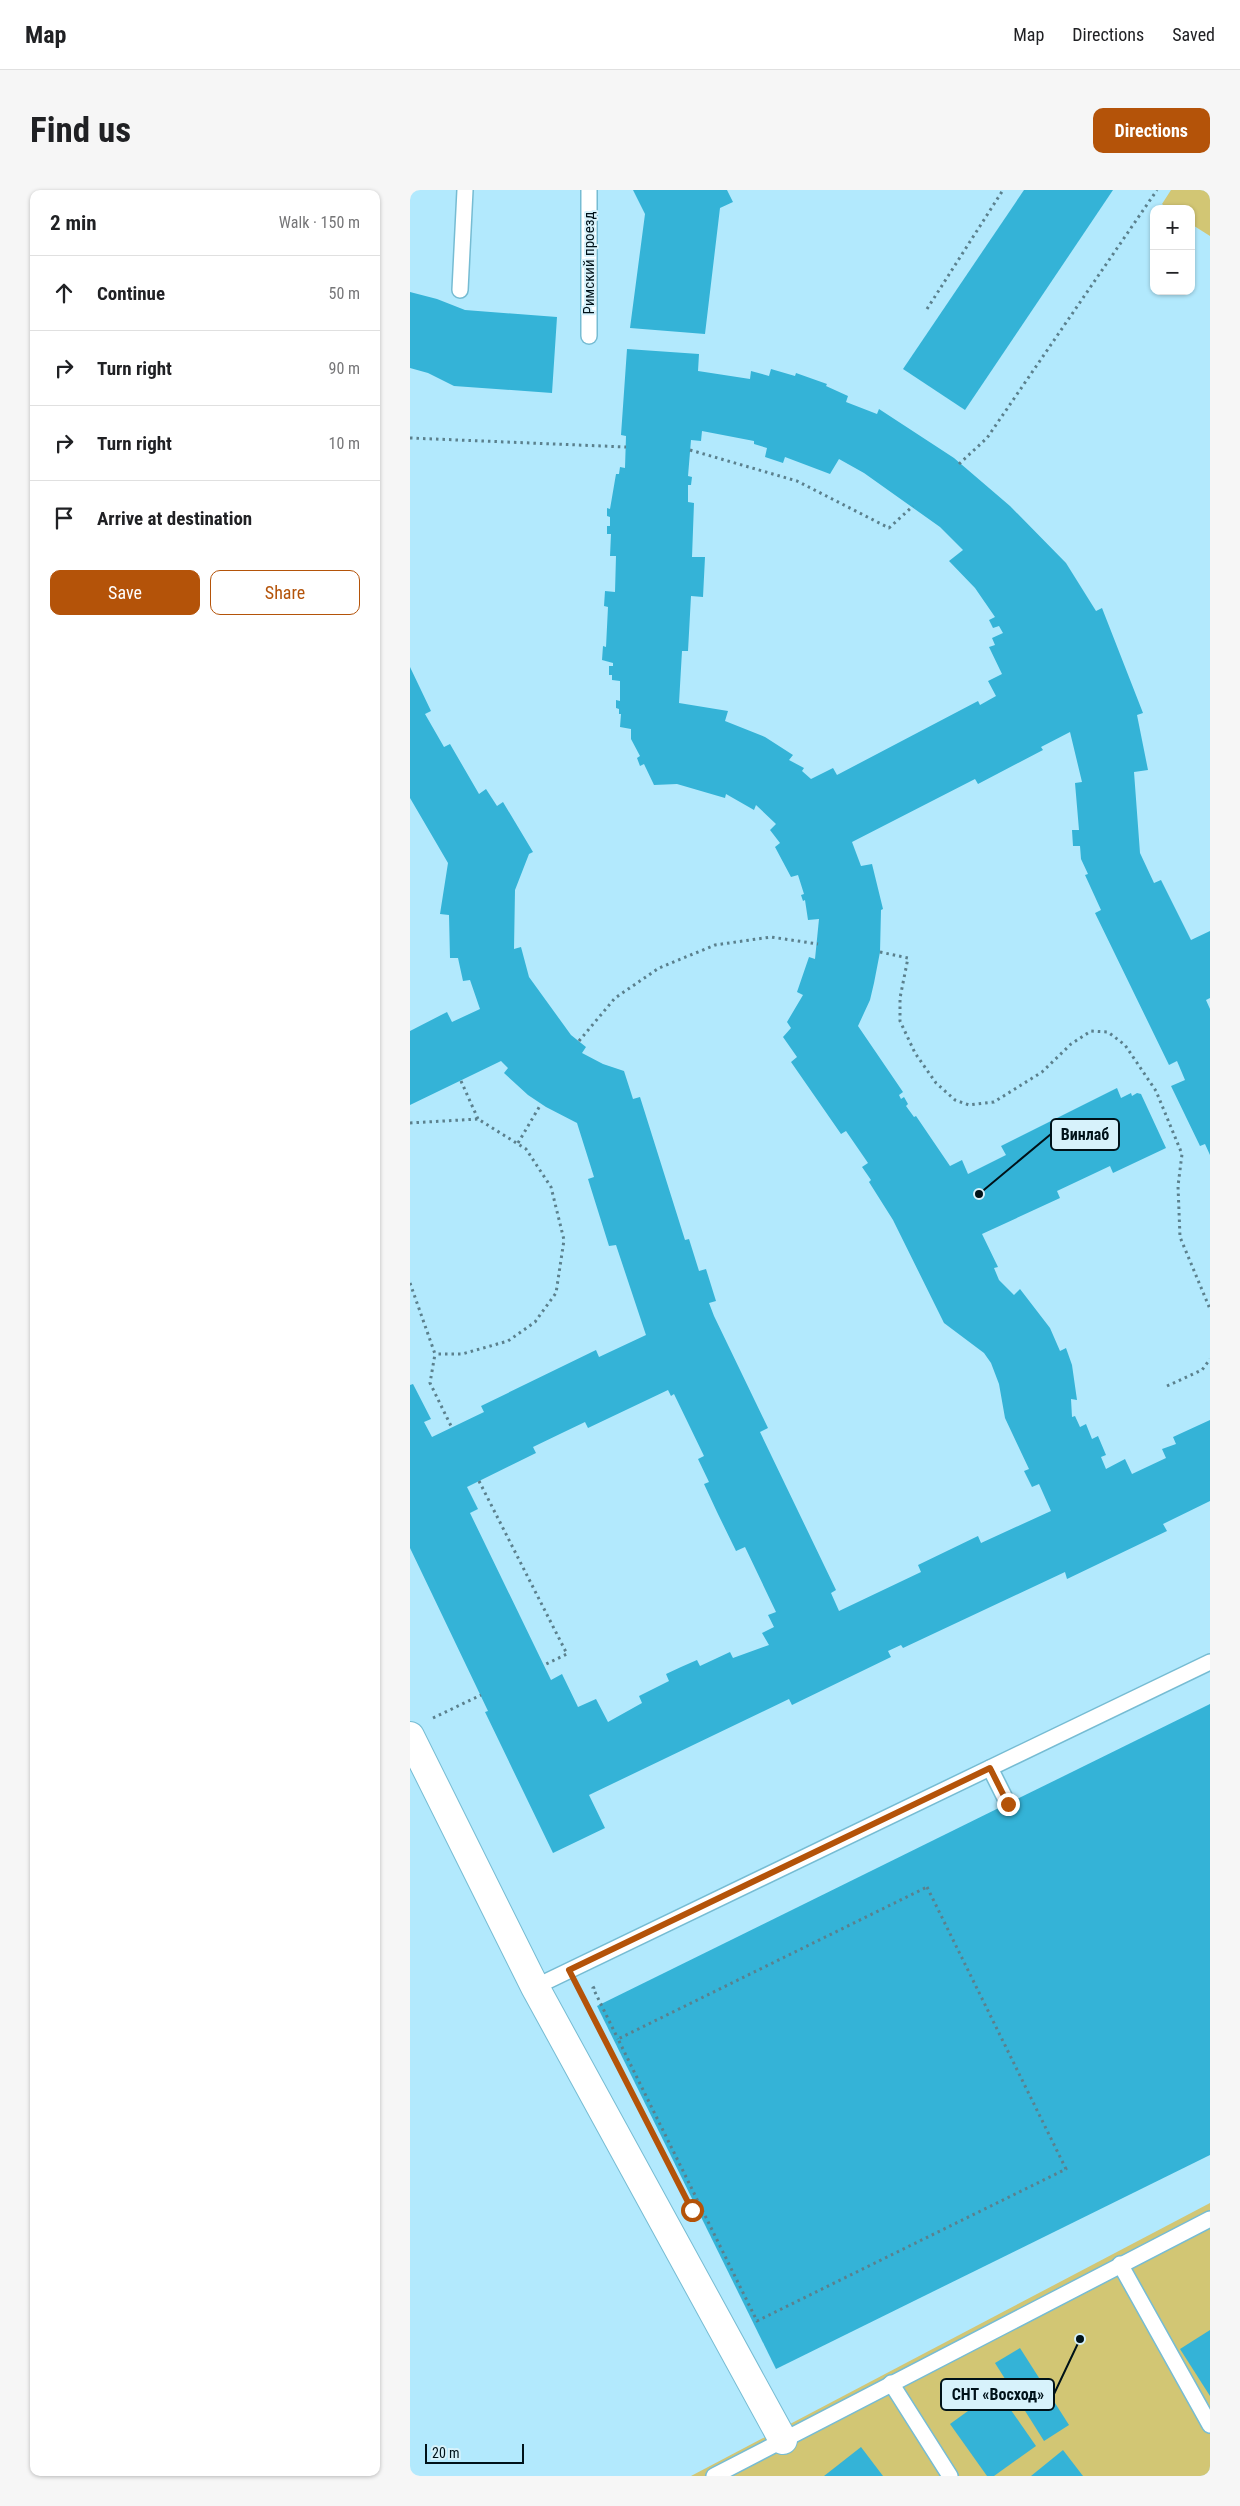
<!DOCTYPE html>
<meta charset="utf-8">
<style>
:root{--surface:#fff;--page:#f6f6f6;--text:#202124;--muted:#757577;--line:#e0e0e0;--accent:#b45309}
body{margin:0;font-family:"Roboto Condensed",sans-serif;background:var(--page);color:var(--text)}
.controls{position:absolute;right:15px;top:15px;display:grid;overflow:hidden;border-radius:10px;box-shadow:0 1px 4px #0004}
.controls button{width:45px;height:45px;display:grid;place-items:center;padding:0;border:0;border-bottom:1px solid var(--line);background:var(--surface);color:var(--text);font:25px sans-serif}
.scale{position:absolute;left:15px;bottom:12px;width:99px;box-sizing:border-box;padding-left:5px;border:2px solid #001219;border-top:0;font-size:14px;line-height:18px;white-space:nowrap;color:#001219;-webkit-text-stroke:4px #d7f2fb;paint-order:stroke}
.stop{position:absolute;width:15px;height:15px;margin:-11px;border:4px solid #b45309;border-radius:50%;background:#fff}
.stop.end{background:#b45309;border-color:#fff;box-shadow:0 1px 5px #0008}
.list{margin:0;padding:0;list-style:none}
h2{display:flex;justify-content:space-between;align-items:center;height:65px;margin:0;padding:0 20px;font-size:21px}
h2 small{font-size:16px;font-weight:400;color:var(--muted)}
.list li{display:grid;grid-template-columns:32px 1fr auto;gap:15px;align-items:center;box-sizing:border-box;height:75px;padding:0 20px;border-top:1px solid var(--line)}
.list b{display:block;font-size:19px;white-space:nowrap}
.list em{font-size:16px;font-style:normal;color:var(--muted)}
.actions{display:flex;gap:10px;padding:15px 20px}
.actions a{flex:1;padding:11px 0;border:1px solid var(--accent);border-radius:10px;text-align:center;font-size:18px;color:var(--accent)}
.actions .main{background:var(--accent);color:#fff}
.icon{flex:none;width:28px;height:28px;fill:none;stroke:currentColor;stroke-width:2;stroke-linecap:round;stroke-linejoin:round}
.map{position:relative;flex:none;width:800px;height:2286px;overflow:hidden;border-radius:10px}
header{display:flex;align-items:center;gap:30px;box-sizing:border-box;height:70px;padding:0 25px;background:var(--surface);border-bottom:1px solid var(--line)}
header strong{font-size:24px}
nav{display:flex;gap:28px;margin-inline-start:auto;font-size:18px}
.intro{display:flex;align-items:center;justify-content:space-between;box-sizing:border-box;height:120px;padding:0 30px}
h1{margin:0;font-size:35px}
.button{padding:12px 22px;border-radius:10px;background:var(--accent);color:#fff;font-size:18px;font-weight:700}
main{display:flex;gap:30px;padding:0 30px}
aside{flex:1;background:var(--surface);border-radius:10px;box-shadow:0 1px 4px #0004}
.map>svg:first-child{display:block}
.green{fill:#d2c674}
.building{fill:#34b3d7;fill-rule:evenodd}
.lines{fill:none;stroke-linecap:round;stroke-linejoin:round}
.lane-casing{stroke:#76bcd3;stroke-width:18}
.street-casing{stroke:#76bcd3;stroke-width:30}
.path{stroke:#5b808d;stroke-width:3;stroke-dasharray:2.5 4;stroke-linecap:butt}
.lane{stroke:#fff;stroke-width:15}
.street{stroke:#fff;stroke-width:28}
.route{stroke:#b45309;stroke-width:6}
.labels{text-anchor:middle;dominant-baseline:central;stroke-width:4;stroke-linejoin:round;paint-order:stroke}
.street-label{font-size:15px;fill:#001219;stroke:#d7f2fb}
.leader{fill:none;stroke:#001219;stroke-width:2}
.callout-dot{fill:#001219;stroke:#d7f2fb;stroke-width:2}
.callout{fill:#d7f2fb;stroke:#001219;stroke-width:2}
.callout-label{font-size:16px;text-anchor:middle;font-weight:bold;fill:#001219}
</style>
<header>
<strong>Map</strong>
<nav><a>Map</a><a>Directions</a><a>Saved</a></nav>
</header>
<div class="intro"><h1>Find us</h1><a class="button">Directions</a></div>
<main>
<aside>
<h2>2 min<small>Walk · 150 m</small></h2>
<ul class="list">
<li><svg class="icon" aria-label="ahead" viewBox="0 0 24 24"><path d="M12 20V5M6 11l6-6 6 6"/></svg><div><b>Continue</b></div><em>50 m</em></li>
<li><svg class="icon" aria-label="right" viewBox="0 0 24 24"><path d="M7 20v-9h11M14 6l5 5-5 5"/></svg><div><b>Turn right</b></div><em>90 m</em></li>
<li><svg class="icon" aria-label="right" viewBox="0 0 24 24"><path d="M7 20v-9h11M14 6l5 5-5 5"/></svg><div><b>Turn right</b></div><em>10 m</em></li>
<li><svg class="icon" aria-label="arrive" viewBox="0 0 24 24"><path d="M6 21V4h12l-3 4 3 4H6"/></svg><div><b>Arrive at destination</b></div></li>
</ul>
<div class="actions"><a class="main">Save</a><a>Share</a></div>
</aside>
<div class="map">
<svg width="800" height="2286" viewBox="0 0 800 2286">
<rect width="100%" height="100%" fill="#b2e9fd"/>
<g class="green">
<path d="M761,0H800V46L781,34V19H759L752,14Z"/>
<path d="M800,2013V2286H281Z"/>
</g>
<g class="building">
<path d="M223,0H317L323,12L310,18L295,144L220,138L235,24Z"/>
<path d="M614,0H703L555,220L493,179Z"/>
<path d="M0,102L27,109L55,120L147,127L142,203L44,196L18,183L0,178Z"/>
<path d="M217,159L289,164L288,181L340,189L341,181L359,186L361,179L385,186L386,183L417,194L416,196L438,206L436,212L467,224L469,219L544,268L600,316L656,373L686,421L692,418L733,523L727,525L738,580L724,582L730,663L744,693L751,690L781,750L800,741V808L796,810L800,819V965L795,954L790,956L761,896L775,890L767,871L759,875L685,723L691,720L675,685L678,684L671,669L670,656H663L662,640H669L665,593L672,592L660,542L631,557L633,560L568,594L565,589L442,652L451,676L462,674L473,719L471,720L470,762L464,793L460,810L448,836L493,902L489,905L491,909L494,907L498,914L496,916L504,927L506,926L540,976L552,970L558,984L596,965L591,956L707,898L711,908L721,903L722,906L727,903L731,904L756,958L703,983L700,976L647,1001L650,1008L572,1044L588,1077L584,1078L589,1090L604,1105L610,1099L640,1138L650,1161L656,1158L662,1175L667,1210L661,1209L662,1227L665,1226L670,1237L676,1234L682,1249L688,1246L696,1265L691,1267L696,1279L715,1269L722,1284L756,1268L752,1259L766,1254L763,1247L800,1230V1311L753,1334L757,1341L657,1389L655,1382L493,1458L491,1455L478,1461L481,1467L382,1515L379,1509L179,1605L195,1638L143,1663L75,1522L78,1521L0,1358V1195L3,1194L21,1229L14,1232L22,1247L74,1222L71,1216L186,1160L189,1167L236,1145L206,1055L199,1056L178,989L184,987L167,933L136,917L118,905L94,883L98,878L91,871L0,915V841L37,822L42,832L70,819L60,790L53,791L48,768H40L39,725L30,724L38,673L0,608V477L21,521L15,524L34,557L40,554L69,604L76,599L87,616L93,612L123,662L119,664L105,700L104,759L111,757L119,787L161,845L176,857L172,863L193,874L214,881L223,909L230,907L275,1050L279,1049L289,1081L296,1079L306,1111L299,1113L304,1126L358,1238L350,1242L426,1400L421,1403L429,1421L511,1382L508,1375L568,1346L571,1353L641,1321L629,1294L622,1297L614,1281L619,1279L595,1228L589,1194L581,1173L574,1163L534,1133L483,1030L459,992L461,990L452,977L458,973L436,941L431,944L381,872L387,867L373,847L381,838L377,832L393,805L387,802L399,767L405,769L409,729L398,730L395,710L393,711L391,705L394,704L388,685L381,687L365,657L370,653L360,640L366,634L346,615L344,620L316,604L315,608L267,594L244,595L234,574L230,576L227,568L230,566L221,549V539L210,537L211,524H209V519L206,518V510L210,511V491L202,490V485H199V476H203V473L192,470L193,456L196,457L198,417L194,416L195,401L205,402L206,366H200L201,344H197V336H200V327L197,326V318L200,319L206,284H209L210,277L215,278L216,246L211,245ZM292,241L344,251V254L357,258L355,267L373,273L375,267L420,284L429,269L454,283L530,337L553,360L539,371L565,398L585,427L579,430L583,438L589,436L593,443L582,448L585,455L579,457L592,484L578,491L586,506L570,515L568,511L427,585L423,578L401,589L392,581L394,578L379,570L383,565L355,547L315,531L318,521L269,513L272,461H278L281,406L293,407L295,367H282L284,313L278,312V295H281L282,287L278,286L281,250L291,251ZM258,1200L261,1206L264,1204L294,1266L288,1269L299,1292L294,1294L307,1322L326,1361L335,1357L366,1422L358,1425L364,1437L352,1443L359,1455L323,1468L320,1462L290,1476L287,1470L271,1477L256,1484L259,1491L229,1506L232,1513L198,1532L186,1509L168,1517L152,1484L141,1490L60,1323L68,1319L57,1297L126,1263L123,1257L152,1243L175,1232L178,1238Z"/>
<path d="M800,1514V1965L366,2179L187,1816Z"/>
<path d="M800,2140V2206L770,2159Z"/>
<path d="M610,2158L659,2235L634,2251L585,2173Z"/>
<path d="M587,2200L626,2256L584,2286H577L540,2234Z"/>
<path d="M451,2257L473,2286H414Z"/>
<path d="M653,2260L673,2286H621Z"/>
</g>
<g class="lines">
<defs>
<g id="lane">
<path d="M179,0V146"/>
<path d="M50,100L55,0"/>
<path d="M580,1578L598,1614"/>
<path d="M125,1797L800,1472"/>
<path d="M710,2074L800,2235"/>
<path d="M481,2193L540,2286"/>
<path d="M304,2286L800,2029"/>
</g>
<path id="street" d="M0,1546L125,1797L373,2250"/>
</defs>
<use href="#lane" class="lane-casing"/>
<use href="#street" class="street-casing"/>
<g class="path">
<path d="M517,119L593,0"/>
<path d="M0,248L216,257"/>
<path d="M280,260L387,291L479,338L503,316"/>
<path d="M549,274L577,248L747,0"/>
<path d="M470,762L498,768L490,808V831L505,863L526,893L545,910L559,915L584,912L632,882L661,854L681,841L698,842L715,855L746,901L772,964L768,996L770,1047L800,1119"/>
<path d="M169,851L205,808L249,778L305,755L361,747L408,754"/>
<path d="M51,891L68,929"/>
<path d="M0,933L68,929L116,959L141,997L154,1050L146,1103L125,1132L98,1151L52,1164H25"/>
<path d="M108,953L131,914"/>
<path d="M0,1093L25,1164L20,1193L42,1238"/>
<path d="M757,1196L792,1180L800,1169"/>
<path d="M69,1291L157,1464L134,1475"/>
<path d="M23,1528L71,1505"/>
<path d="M517,1697L656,1979L347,2131L208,1849Z"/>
<path d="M185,1797L183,1798L208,1849"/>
<path d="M170,1801L231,1920"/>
</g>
<use href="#lane" class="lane"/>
<use href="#street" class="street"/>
</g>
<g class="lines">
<path class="route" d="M282,2020L159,1780L580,1578L598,1614"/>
</g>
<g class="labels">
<g class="street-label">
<text transform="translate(179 73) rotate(-90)">Римский проезд</text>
</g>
</g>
<path class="leader" d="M569 1004L641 944M670 2149L644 2204"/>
<g class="callout-dot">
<circle cx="569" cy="1004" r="5"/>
<circle cx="670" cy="2149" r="5"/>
</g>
<g class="callout">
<rect x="641" y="929" width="68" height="31" rx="5"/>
<rect x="531" y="2189" width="113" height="31" rx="5"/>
</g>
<g class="callout-label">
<text x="675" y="950">Винлаб</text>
<text x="588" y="2210">СНТ «Восход»</text>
</g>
</svg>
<div class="controls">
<button>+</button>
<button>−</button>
</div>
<div class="scale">20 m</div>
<div class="stop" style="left:282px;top:2020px"></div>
<div class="stop end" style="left:598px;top:1614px"></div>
</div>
</main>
